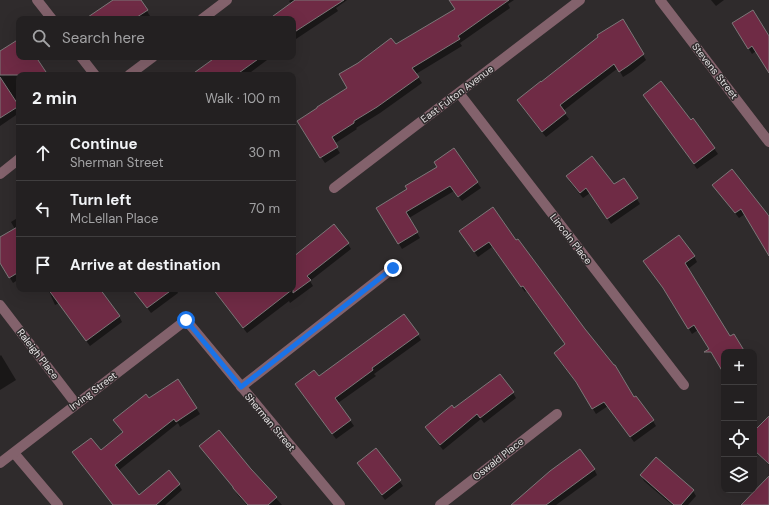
<!DOCTYPE html>
<meta charset="utf-8">
<style>
:root{--surface:#232021;--page:#2b282a;--text:#f1f3f6;--muted:#a3a3a5;--line:#403e3f}
body{margin:0;font-family:"DM Sans",sans-serif;background:var(--page);color:var(--text)}
.controls{position:absolute;right:12px;bottom:12px;display:grid;overflow:hidden;border-radius:8px;box-shadow:0 4px 16px #0002}
.controls button{width:36px;height:36px;display:grid;place-items:center;padding:0;border:0;border-bottom:1px solid var(--line);background:var(--surface);color:var(--text);font:20px sans-serif}
.stop{position:absolute;width:12px;height:12px;margin:-9px;border:3px solid #1a73e8;border-radius:50%;background:#fff}
.stop.end{background:#1a73e8;border-color:#fff;box-shadow:0 1px 4px #0008}
.list{margin:0;padding:0;list-style:none}
h2{display:flex;justify-content:space-between;align-items:center;height:52px;margin:0;padding:0 16px;font-size:17px}
h2 small{font-size:13px;font-weight:400;color:var(--muted)}
.list li{display:grid;grid-template-columns:26px 1fr auto;gap:12px;align-items:center;box-sizing:border-box;height:56px;padding:0 16px;border-top:1px solid var(--line)}
.list b{display:block;font-size:15px;white-space:nowrap}
.list p{margin:0;font-size:13px;white-space:nowrap;color:var(--muted)}
.list em{font-size:13px;font-style:normal;color:var(--muted)}
.icon{flex:none;width:22px;height:22px;fill:none;stroke:currentColor;stroke-width:2;stroke-linecap:round;stroke-linejoin:round}
.map{position:relative;flex:none;width:769px;height:505px;overflow:hidden}
.search{position:absolute;background:var(--surface);box-shadow:0 4px 16px #0002;left:16px;top:16px;width:280px;height:44px;display:flex;align-items:center;gap:10px;box-sizing:border-box;padding:0 14px;border-radius:8px;color:var(--muted);font-size:15px}
.panel{position:absolute;background:var(--surface);box-shadow:0 4px 16px #0002;left:16px;top:72px;width:280px;height:220px;border-radius:8px}
.map>svg:first-child{display:block}
.shadow{fill:#0007}
.building{fill:#6f2b45;stroke:#7c7778}
.lines{fill:none;stroke-linecap:round;stroke-linejoin:round}
.street{stroke:#83626c;stroke-width:10}
.route{stroke:#1a73e8;stroke-width:5}
.labels{text-anchor:middle;dominant-baseline:central;stroke-width:3;stroke-linejoin:round;paint-order:stroke}
.street-label{font-size:10px;fill:#e5e2e3;stroke:#2f2b2c}
</style>
<div class="map">
<svg width="769" height="505" viewBox="0 0 769 505">
<rect width="100%" height="100%" fill="#2f2b2c"/>
<g class="shadow">
<path d="M114,0H140L150,16L145,19H102Z"/>
<path d="M291,0H347L336,8L338,11L293,41V19H271L291,4L289,1Z"/>
<path d="M459,0H514L508,4L510,8L460,43L462,46L416,74L422,83L380,113L356,128L357,129L334,144L340,153L325,163L301,128L349,89L395,46L456,9Z"/>
<path d="M711,0H724L716,6Z"/>
<path d="M623,21L646,60L631,72L623,77L618,68L563,111L569,119L546,137L521,106L518,101Z"/>
<path d="M733,23L769,38V72L756,51L752,54Z"/>
<path d="M19,40V57H35L47,75H19V113L0,126V67Z"/>
<path d="M218,57H271L247,75H200Z"/>
<path d="M648,100L691,121L693,119L718,154L697,169Z"/>
<path d="M454,149L481,188L462,201L454,191L409,218L420,238L402,249L377,208L408,189L438,167Z"/>
<path d="M567,176L614,186L624,179L640,204L611,224L590,193L583,198L570,182Z"/>
<path d="M717,190L767,215L769,214V254L745,214L739,218Z"/>
<path d="M19,217V279L13,283L0,261V239L15,229L11,222Z"/>
<path d="M464,237L516,241L634,399L653,421L656,426L634,442L608,406L596,414L580,388L558,359L555,354L566,345L526,291L525,292L492,247L478,257Z"/>
<path d="M348,244L351,249L310,281L313,286L290,303L289,301L247,333L213,289H293V258Z"/>
<path d="M694,256L697,262L688,269L729,338L744,352H724V372L698,330L692,334L668,294L648,267Z"/>
<path d="M48,289H88L119,316L122,322L90,346L59,303L55,305Z"/>
<path d="M143,289H176L178,293L151,313L137,294Z"/>
<path d="M418,335L421,340L374,374L376,376L338,403L354,426L336,439L296,384L319,378Z"/>
<path d="M1,355L16,380L0,390V356Z"/>
<path d="M178,380L200,414L180,427L178,423L118,471L139,496L168,472L179,485L182,490L165,505H113L77,458L100,451L124,433L114,420Z"/>
<path d="M513,393L516,398L484,423L481,419L443,450L429,432L454,410Z"/>
<path d="M769,422V465L754,451V433Z"/>
<path d="M376,449L403,486L385,500L361,468Z"/>
<path d="M204,452L250,469L282,505H247L237,494L235,489Z"/>
<path d="M594,469L597,475L556,505H512Z"/>
<path d="M641,475L693,491L696,496L688,505H672L644,481Z"/>
<path d="M769,477V505H740L753,492L754,493Z"/>
</g>
<g class="building">
<path d="M113,0H141L148,10L134,19H85Z"/>
<path d="M295,0H344L293,33V19H269Z"/>
<path d="M449,0H509L458,36L460,39L412,68L419,77L377,107L354,121V123L332,137L338,147L320,158L297,121L317,108V107L347,88L339,74L358,63L391,38L396,44L455,9Z"/>
<path d="M753,10L769,36V73L752,46L748,49L732,23Z"/>
<path d="M623,19L644,54L628,66L619,72L614,64L560,105L566,113L542,132L517,100L541,81V82L598,37L597,35Z"/>
<path d="M19,39V57H36L48,75H0V51Z"/>
<path d="M216,57H261L236,75H191Z"/>
<path d="M0,77L19,106L0,118Z"/>
<path d="M661,81L691,120L693,118L715,148L694,164L643,95Z"/>
<path d="M454,148L478,182L458,197L450,186L406,212L418,232L398,244L376,208L407,189L405,186L437,167L434,162Z"/>
<path d="M592,156L614,184L624,178L638,198L607,219L586,188L580,193L566,176Z"/>
<path d="M732,169L769,216V256L741,209L735,213L712,185Z"/>
<path d="M493,207L516,240L518,239L585,329L614,365H615L634,397L636,396L654,420L630,437L604,402L592,409L576,382L554,353L565,344L523,286L521,287L489,242L474,252L459,231Z"/>
<path d="M334,224L349,243L307,276L311,280L293,293V289L243,328L213,289H293V257Z"/>
<path d="M19,226V272L9,278L0,263V237Z"/>
<path d="M679,235L695,256L685,263L730,336L734,334L745,352H724V374L711,352H704L709,349L694,325L688,329L663,288L643,261Z"/>
<path d="M48,289H100L120,316L86,341Z"/>
<path d="M132,289H173L147,308Z"/>
<path d="M404,314L419,334L372,368L373,370L335,398L351,420L332,434L295,384L314,370L319,376Z"/>
<path d="M500,374L514,392L480,418L477,414L440,445L425,427L452,405L454,408Z"/>
<path d="M178,379L197,408L176,422L174,419L115,465L139,495L169,470L180,484L156,505H113L72,452L91,438L101,450L123,432L113,420L146,394L149,398Z"/>
<path d="M769,416V464L754,450V431Z"/>
<path d="M219,430L251,469L277,497L268,505H248L233,488V487L199,446Z"/>
<path d="M376,448L401,480L382,495L357,463Z"/>
<path d="M580,449L595,469L546,505H511L550,471Z"/>
<path d="M656,457L694,490L681,505H674L640,475Z"/>
<path d="M769,476V505H741Z"/>
</g>
<g class="lines">
<g class="street">
<path d="M37,0L52,19"/>
<path d="M660,0L769,142"/>
<path d="M202,19L227,0"/>
<path d="M81,57L95,75"/>
<path d="M129,75L153,57"/>
<path d="M459,93L684,385"/>
<path d="M0,174L19,159"/>
<path d="M334,188L580,0"/>
<path d="M0,305L76,404"/>
<path d="M241,387L393,268"/>
<path d="M14,453L58,505"/>
<path d="M0,463L186,320L340,505"/>
<path d="M440,505L557,414"/>
</g>
</g>
<g class="lines">
<path class="route" d="M186,320L241,387L393,268"/>
</g>
<g class="labels">
<g class="street-label">
<text transform="translate(715 71) rotate(52)">Stevens Street</text>
<text transform="translate(457 94) rotate(-37)">East Fulton Avenue</text>
<text transform="translate(571 239) rotate(52)">Lincoln Place</text>
<text transform="translate(38 354) rotate(52)">Raleigh Place</text>
<text transform="translate(93 391) rotate(-37)">Irving Street</text>
<text transform="translate(270 422) rotate(50)">Sherman Street</text>
<text transform="translate(498 459) rotate(-38)">Oswald Place</text>
</g>
</g>
</svg>
<div class="controls">
<button>+</button>
<button>−</button>
<button><svg class="icon" aria-label="locate" viewBox="0 0 24 24"><circle cx="12" cy="12" r="6"/><path d="M12 2v4M12 18v4M2 12h4M18 12h4"/></svg></button>
<button><svg class="icon" aria-label="layers" viewBox="0 0 24 24"><path d="M12 4l9 5-9 5-9-5zM3 14l9 5 9-5"/></svg></button>
</div>
<div class="stop" style="left:186px;top:320px"></div>
<div class="stop end" style="left:393px;top:268px"></div>
<div class="search"><svg class="icon" aria-label="search" viewBox="0 0 24 24"><circle cx="10" cy="10" r="6"/><path d="M15 15l6 6"/></svg>Search here</div>
<section class="panel">
<h2>2 min<small>Walk · 100 m</small></h2>
<ul class="list">
<li><svg class="icon" aria-label="ahead" viewBox="0 0 24 24"><path d="M12 20V5M6 11l6-6 6 6"/></svg><div><b>Continue</b><p>Sherman Street</p></div><em>30 m</em></li>
<li><svg class="icon" aria-label="left" viewBox="0 0 24 24"><path d="M17 20v-9H6M10 6l-5 5 5 5"/></svg><div><b>Turn left</b><p>McLellan Place</p></div><em>70 m</em></li>
<li><svg class="icon" aria-label="arrive" viewBox="0 0 24 24"><path d="M6 21V4h12l-3 4 3 4H6"/></svg><div><b>Arrive at destination</b></div></li>
</ul>
</section>
</div>
